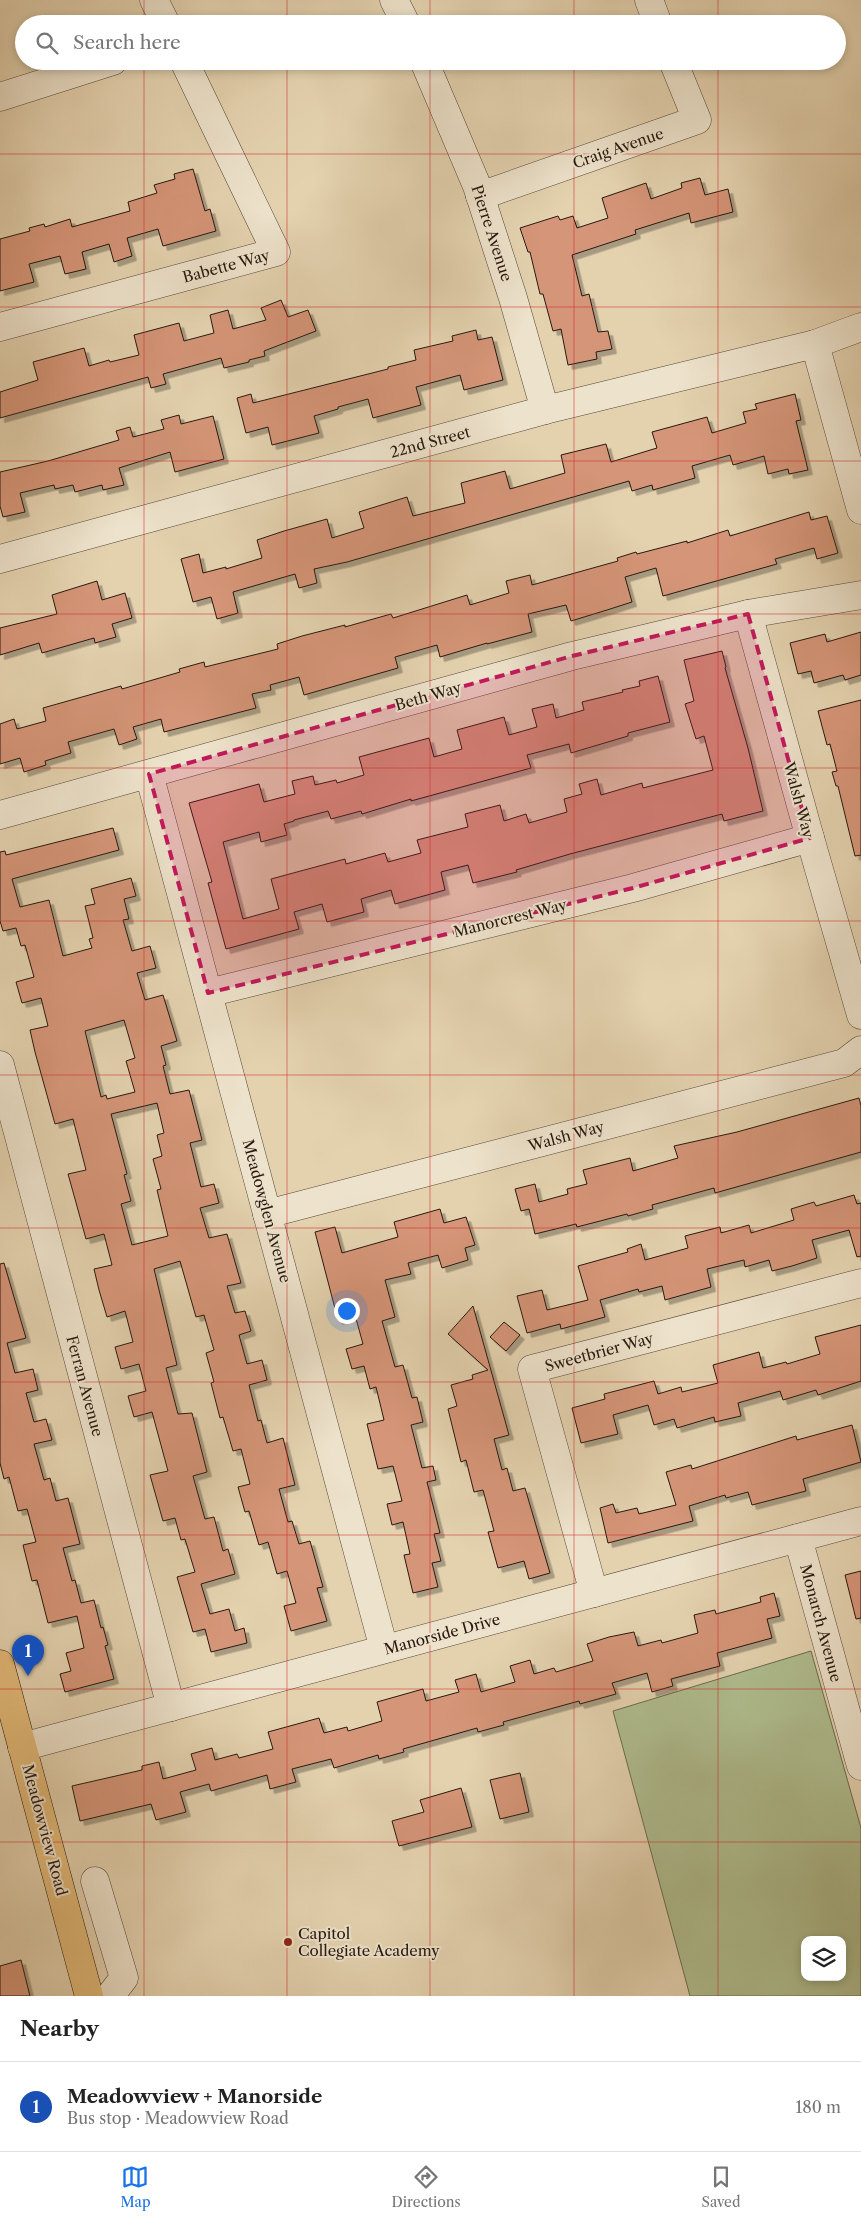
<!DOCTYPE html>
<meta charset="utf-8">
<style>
:root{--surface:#fff;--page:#f6f6f6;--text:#222;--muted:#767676;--line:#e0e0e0;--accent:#1a73e8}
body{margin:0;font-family:"Libre Caslon Text",serif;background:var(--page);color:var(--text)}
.controls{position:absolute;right:15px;bottom:15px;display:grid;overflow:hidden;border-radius:10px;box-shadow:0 2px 8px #0003}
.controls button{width:45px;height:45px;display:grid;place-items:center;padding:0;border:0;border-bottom:1px solid var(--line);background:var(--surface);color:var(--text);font:25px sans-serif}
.you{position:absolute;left:346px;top:1310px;width:18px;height:18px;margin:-12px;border:4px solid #fff;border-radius:50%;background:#1a73e8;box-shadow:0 0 0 8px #1a73e833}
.badge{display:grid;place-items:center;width:32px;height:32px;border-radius:50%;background:var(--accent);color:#fff;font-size:16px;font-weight:700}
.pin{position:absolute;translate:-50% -41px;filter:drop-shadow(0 1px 2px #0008)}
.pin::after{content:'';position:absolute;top:26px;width:18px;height:15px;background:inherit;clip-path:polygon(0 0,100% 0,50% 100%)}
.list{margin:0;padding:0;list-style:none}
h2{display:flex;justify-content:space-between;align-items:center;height:65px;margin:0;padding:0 20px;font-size:21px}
h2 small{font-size:16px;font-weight:400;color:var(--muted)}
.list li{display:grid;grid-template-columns:32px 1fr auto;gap:15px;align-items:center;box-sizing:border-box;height:90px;padding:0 20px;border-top:1px solid var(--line)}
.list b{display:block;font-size:19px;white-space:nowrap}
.list p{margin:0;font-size:16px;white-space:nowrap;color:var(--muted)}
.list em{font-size:16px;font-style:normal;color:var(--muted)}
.icon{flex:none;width:28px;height:28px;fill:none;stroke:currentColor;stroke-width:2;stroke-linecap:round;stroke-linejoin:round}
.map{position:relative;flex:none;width:861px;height:1996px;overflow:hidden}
.search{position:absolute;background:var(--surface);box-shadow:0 2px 8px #0003;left:15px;right:15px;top:15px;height:55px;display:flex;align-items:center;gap:12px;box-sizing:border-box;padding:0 18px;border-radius:28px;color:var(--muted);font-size:19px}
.sheet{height:155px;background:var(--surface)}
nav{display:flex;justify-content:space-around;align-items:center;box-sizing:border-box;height:70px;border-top:1px solid var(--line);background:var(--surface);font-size:14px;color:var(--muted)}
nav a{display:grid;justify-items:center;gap:2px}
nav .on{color:var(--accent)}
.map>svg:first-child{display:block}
.green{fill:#afbd8f;stroke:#6b6b50;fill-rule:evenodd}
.building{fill:#d59578;stroke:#271910;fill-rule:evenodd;filter:url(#shadow)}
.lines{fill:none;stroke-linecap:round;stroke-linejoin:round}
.minor-casing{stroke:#564738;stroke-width:29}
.major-casing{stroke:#271910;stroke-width:29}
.minor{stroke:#ede2cb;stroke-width:28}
.major{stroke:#e2b978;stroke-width:28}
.marked{fill:#c2185b;fill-opacity:0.2;stroke:#c2185b;stroke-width:4;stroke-dasharray:10 6;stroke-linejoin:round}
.grid{fill:none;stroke:#d62828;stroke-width:1;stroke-opacity:0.55}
.poi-dot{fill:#8f2418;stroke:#ede2cb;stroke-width:2}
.labels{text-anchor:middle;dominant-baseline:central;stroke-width:4;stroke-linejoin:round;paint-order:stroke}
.street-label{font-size:15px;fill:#271910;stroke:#ede2cb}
.poi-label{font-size:15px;fill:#271910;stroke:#ede2cb;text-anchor:start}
</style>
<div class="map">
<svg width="861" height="1996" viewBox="0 0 861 1996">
<defs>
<filter id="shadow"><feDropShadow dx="4.5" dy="4.5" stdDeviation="0" flood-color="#0004"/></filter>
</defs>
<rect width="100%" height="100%" fill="#e4d2af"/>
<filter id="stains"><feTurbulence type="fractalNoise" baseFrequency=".004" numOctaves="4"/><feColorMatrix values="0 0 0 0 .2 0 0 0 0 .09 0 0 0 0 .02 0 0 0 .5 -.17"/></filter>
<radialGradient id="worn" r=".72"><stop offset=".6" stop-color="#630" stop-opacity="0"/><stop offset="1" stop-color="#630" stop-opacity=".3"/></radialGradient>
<path class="green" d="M811,1651L861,1828V1996H690L613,1711ZM805,1940H842V1977H805Z"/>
<g class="building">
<path d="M193,169L205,211L210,209L216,231L163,246L158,229L127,238L132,256L114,262L109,244L82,252L86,269L65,274L60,256L29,264L34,282L0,291V239L30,231L29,228L44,224L45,227L70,219L72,227L130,211L128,202L157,193L154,185L175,179L174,174Z"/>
<path d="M700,178L705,195L728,189L733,212L691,223L689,213L635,230L636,234L572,255L582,296L589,294L598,332L608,331L612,349L596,352L597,359L568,365L561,329L553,331L543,294H540L530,252H528L520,228L558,216L560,220L573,216L577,228L608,218L602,198L646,183L651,199L682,188L681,183Z"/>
<path d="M281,300L288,317L308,310L316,331L264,351L265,356L249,360V362L224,368L221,358L163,374L166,384L151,388L148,377L0,418V392L38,380L33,362L84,348L89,366L109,360L110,362L139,355L134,335L179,323L184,341L214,333L210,315L228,310L233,329L266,320L261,308Z"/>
<path d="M476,330L478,340L492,337L503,380L464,390L460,375L416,387L421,405L373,418L368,399L338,407V409L314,416L319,433L272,445L268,427L246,433L237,398L251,394L253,403L388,369V367L416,360L414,350L453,341L452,336Z"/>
<path d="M795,394L801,420L796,421L808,470L789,474L788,469L768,474L764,456L733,465L730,455L692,466L695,478L653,490L652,485L632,491L629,481L347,562L314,569L317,583L299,588L295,574L233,592L238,613L217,619L211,597L193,602L181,559L199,554L203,573L226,567V569L262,558L257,540L284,531L327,519L332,538L364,528L359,512L407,497L413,516L465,503L461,483L505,471L510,489L565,473L561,455L606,444L611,462L657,448L652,432L707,417L712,433L746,423L743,412L757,409L755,404Z"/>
<path d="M179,415L181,424L213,416L224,459L175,472L170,452L119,468L124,485L103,490L102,485L75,492L73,485L55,489L54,485L20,493L25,512L3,517L0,506V472L48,461L119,440L116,431L130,427L133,437L164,429L161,420Z"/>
<path d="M809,512L811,520L827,516L838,553L817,559L814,548L775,559L777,564L663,596L656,568L625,577L632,602L607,610L571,621L566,605L528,614L532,632L487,644V643L440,657L437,645L395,657L398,668L304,695L299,677L270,685L271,690L252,694L256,708L164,732L161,719L133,727L137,739L119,745L114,729L68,742L71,753L45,761L46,765L24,772L20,758L0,764V724L14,719L17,729L46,721L43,708L121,686L122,689L180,672L179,669L204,662L205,667L278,649L277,644L302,636L345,625V627L391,614L393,618L467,595L470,605L509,593L506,581L530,575L532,585L618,561L617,558L636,552L637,554L687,541V543L728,530L730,536Z"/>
<path d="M97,581L102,600L125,593L132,618L112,624L116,637L95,643L94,638L42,653L39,643L0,655V628L57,614L52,595Z"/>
<path d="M861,632V675L845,680L843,675L814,683L811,671L798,674L790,643L825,634L827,642Z"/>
<path d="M722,651L726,667L725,668L748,748L763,811L724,821L722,814L570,854L516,870L517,872L473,883L468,865L441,872L445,890L395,904L391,890L361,899L364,912L327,922L322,904L294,912L299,929L226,949L208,883L212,882L189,803L259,784L264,802L295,794L292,781L313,776L315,785L336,780L337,783L364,775L359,757L429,738L434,757L462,749L457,730L504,717L509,735L537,727L532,709L553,704L556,718L584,710L582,702L623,692L622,690L640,686L639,681L658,676L670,722L628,733V736L571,753L569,744L527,755L531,768L411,801V799L362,814L361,811L331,819L328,811L294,820V821L284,824L287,835L261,842L259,832L223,842L243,919L279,909L271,879L345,859L346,864L385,853L388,862L421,853L417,840L468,827L465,814L500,805L504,821L526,814L529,823L567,812L564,799L582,794L579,784L597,779L601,795L642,783L643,788L713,770L704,736L696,739L685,704L694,701L684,660Z"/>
<path d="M861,700V855L855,856L838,786H836L832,772L837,771L830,744L827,745L818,711Z"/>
<path d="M113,828L119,850L12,879L20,907L49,900L63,956L92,948L89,939L93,938L85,906L95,904L91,889L131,878L136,896L124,899L129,919L123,920L132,951L150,946L156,968L137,973L145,1000L163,995L177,1041L161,1046L166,1065L163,1066L170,1094L189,1090L202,1140L190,1143L201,1187L214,1184L219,1203L200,1208L209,1238L227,1234L241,1283L227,1286L235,1313L245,1311L251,1331L239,1335L247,1364L262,1360L267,1380L249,1385L258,1421L261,1420L267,1443L283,1438L295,1485L279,1489L288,1522L292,1521L299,1544L310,1541L323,1587L317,1588L327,1621L291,1631L284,1606L296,1603L287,1571L277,1574L268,1542L259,1545L249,1511L245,1512L238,1487L250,1484L241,1449L233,1451L223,1417L220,1418L211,1383L214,1382L206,1353L214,1350L204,1315L196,1317L180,1261L154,1269L177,1365L166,1368L178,1414L192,1413L207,1472L193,1476L205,1519L214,1517L223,1551L228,1549L235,1574L201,1584L210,1614L229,1609L235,1631L244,1628L247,1643L211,1652L205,1629L193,1632L177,1577L195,1572L185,1539L181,1540L175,1518L163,1521L150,1475L168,1471L152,1412L134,1417L128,1396L146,1391L139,1364L121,1369L115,1347L133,1342L125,1311L107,1317L99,1290L94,1269L112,1265L104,1234L86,1239L75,1199L68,1174L86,1170L73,1119L55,1124L35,1052L30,1030L48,1026L41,998L22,1003L16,982L34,977L25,945L21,946L16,928L3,931L0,921V852L5,851L6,855ZM124,1020L135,1058L126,1061L135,1092L107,1099L106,1095L101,1097L85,1031ZM157,1103L164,1133L157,1135L162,1156L153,1159L161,1189L157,1190L168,1236L132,1245L121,1204L131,1201L124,1175L127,1174L111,1114Z"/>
<path d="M859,1098L861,1106V1152L715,1193L714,1188L652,1205L653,1209L628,1216L627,1214L577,1227L576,1224L535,1234L529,1209L521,1211L515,1189L535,1184L539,1202L568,1194L567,1189L587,1184L583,1170L630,1158L633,1171L678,1158L674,1146L737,1132Z"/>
<path d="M854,1195L857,1204L861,1203V1256L857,1257L849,1230L812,1240L817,1258L792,1266L772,1271L769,1260L745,1267L744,1260L707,1269L711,1287L665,1300L662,1286L639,1292L638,1289L600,1300L605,1317L561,1329L560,1324L527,1333L517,1296L542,1290L547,1310L588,1300L578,1266L628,1252L627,1249L641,1244L645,1260L688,1248L685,1236L720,1227L721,1233L749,1225L751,1233L794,1220L791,1209L814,1202L816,1206Z"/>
<path d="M440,1209L444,1223L466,1217L475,1245L465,1248L468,1260L442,1268L438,1255L408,1263L411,1274L385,1280L395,1317L382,1321L395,1367L403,1365L412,1398L417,1397L423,1422L411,1425L422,1468L433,1466L436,1480L427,1482L440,1533L434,1534L441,1561L432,1563L438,1587L413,1593L404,1555L410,1554L403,1522L392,1525L387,1504L402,1501L393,1466L378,1469L367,1424L384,1420L376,1387L370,1389L364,1366L352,1369L346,1349L363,1344L355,1315L338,1320L315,1232L335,1227L342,1253L398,1237L394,1222Z"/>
<path d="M4,1263L26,1338L7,1343L15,1373L33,1369L38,1390L26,1393L34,1422L46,1419L52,1440L34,1444L44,1480L50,1478L56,1501L68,1498L80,1544L63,1548L72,1581L75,1580L81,1603L94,1600L101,1628L103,1627L108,1645L105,1646L114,1679L65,1692L60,1674L71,1671L66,1653L84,1648L77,1616L48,1623L37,1580L32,1581L23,1545L36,1542L27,1509L18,1511L9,1477L4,1479L0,1463V1264Z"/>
<path d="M473,1306L509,1435L494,1439L502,1470L507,1468L513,1491L525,1488L550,1573L529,1579L524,1561L498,1568L488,1532L494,1531L483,1490L474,1492L466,1460L461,1462L448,1409L457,1406L451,1385L473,1379L472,1375L488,1370L448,1334Z"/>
<path d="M504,1322L520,1335L506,1351L490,1337Z"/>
<path d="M861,1325V1381L818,1395L816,1390L783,1400L780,1391L738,1403L741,1416L715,1422L714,1417L677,1428L674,1419L654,1425L648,1405L613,1415L618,1434L581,1443L572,1408L605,1399L604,1394L654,1381L658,1394L681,1387L682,1392L718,1383L713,1365L759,1352L763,1368L786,1362L787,1364L820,1354L815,1337Z"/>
<path d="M852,1425L861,1462L803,1479L806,1491L752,1505L748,1492L726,1498L725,1495L689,1506L693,1521L608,1543L600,1508L613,1504L616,1513L637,1508L639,1514L676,1505L666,1472L691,1465L692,1469L796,1436L797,1440Z"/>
<path d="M861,1571V1618L856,1619L845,1575Z"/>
<path d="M774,1593L780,1616L767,1619L772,1638L717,1653L720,1666L671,1679L673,1686L652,1692L647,1673L612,1683L616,1694L580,1704L579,1701L503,1722L504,1725L478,1732L477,1728L403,1749L404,1752L379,1759L378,1755L334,1768L331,1759L292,1769L296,1782L270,1789L267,1775L211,1791L209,1784L180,1792L186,1812L156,1820L151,1804L80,1821L72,1786L142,1770V1766L159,1762L163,1779L196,1770L191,1754L212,1748L215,1760L237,1754L239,1758L273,1749L268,1732L319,1718L324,1733L347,1727L348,1731L382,1721L377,1702L423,1689L426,1701L459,1692L455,1680L476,1674L481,1692L515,1682L510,1666L530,1660L534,1674L554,1668L556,1672L593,1661L587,1644L609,1637L634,1632L638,1646L661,1640L662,1643L698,1633L694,1615L715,1610L716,1614L761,1602L760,1597Z"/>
<path d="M520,1773L529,1812L500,1819L490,1780Z"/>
<path d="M461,1788L472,1827L399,1846L392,1821L424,1812L420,1800Z"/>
<path d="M21,1960L30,1996H0V1966Z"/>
</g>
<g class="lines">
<defs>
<g id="minor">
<path d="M154,0L166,24"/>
<path d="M394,0L406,24"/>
<path d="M649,0L658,24"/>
<path d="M424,61L477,186L513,298L545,410"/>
<path d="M0,97L113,61"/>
<path d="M480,196L697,120L673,61"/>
<path d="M0,327L276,252L184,61"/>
<path d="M815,344L861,510"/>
<path d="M0,559L545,410L815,344L861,327"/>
<path d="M748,614L810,838L861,1015"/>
<path d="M149,774L384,1649"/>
<path d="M0,815L572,656L748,614L861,595"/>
<path d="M208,993L633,888L810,838"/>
<path d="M0,1065L171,1707"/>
<path d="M267,1214L844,1063L861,1050"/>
<path d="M798,1538L861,1766"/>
<path d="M594,1593L532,1369L861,1283"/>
<path d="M22,1747L861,1521"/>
<path d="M95,1881L124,1978L110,1996"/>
</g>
<path id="major" d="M0,1664L89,1996"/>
</defs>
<use href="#minor" class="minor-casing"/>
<use href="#major" class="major-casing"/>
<use href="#minor" class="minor"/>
<use href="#major" class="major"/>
</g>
<path class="marked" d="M748,614L810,838L633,888L208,993L149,774L572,656Z"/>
<path class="grid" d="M144,0V24M287,0V24M430,0V24M574,0V24M718,0V24M144,61V1996M287,61V1996M430,61V1996M574,61V1996M718,61V1996M0,154H861M0,307H861M0,461H861M0,614H861M0,768H861M0,921H861M0,1075H861M0,1228H861M0,1382H861M0,1535H861M0,1689H861M0,1842H861"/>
<circle class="poi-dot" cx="288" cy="1942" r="5"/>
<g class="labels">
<g class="street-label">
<text transform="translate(618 148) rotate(-19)">Craig Avenue</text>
<text transform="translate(492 233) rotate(72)">Pierre Avenue</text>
<text transform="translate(226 266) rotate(-15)">Babette Way</text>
<text transform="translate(430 442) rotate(-15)">22nd Street</text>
<text transform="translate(428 696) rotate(-16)">Beth Way</text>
<text transform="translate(799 800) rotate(75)">Walsh Way</text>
<text transform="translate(510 918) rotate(-14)">Manorcrest Way</text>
<text transform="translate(566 1136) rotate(-15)">Walsh Way</text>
<text transform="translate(267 1211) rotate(75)">Meadowglen Avenue</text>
<text transform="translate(599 1352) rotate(-15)">Sweetbrier Way</text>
<text transform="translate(85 1386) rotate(75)">Ferran Avenue</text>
<text transform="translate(821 1623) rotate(75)">Monarch Avenue</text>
<text transform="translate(442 1634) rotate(-15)">Manorside Drive</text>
<text transform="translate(45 1830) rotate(75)">Meadowview Road</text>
</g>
<g class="poi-label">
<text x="298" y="1933">Capitol<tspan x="298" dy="17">Collegiate Academy</tspan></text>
</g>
</g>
<rect width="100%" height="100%" filter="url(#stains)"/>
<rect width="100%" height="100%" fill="url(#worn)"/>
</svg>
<div class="controls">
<button><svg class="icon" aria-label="layers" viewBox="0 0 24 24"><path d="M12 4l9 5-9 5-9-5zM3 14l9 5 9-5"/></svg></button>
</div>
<div class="you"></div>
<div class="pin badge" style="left:28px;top:1676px;background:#1a4fb4">1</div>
<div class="search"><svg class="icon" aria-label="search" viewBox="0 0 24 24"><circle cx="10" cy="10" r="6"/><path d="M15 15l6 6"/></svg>Search here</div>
</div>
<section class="sheet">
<h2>Nearby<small></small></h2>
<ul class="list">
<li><span class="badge" style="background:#1a4fb4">1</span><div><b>Meadowview + Manorside</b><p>Bus stop · Meadowview Road</p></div><em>180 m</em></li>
</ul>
</section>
<nav>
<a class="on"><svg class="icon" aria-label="map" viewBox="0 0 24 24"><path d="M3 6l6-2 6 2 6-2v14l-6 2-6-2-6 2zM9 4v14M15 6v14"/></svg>Map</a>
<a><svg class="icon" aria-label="directions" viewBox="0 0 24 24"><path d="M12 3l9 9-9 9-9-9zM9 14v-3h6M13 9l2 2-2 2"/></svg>Directions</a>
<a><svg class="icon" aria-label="saved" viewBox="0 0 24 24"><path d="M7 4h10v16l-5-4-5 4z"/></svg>Saved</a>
</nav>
